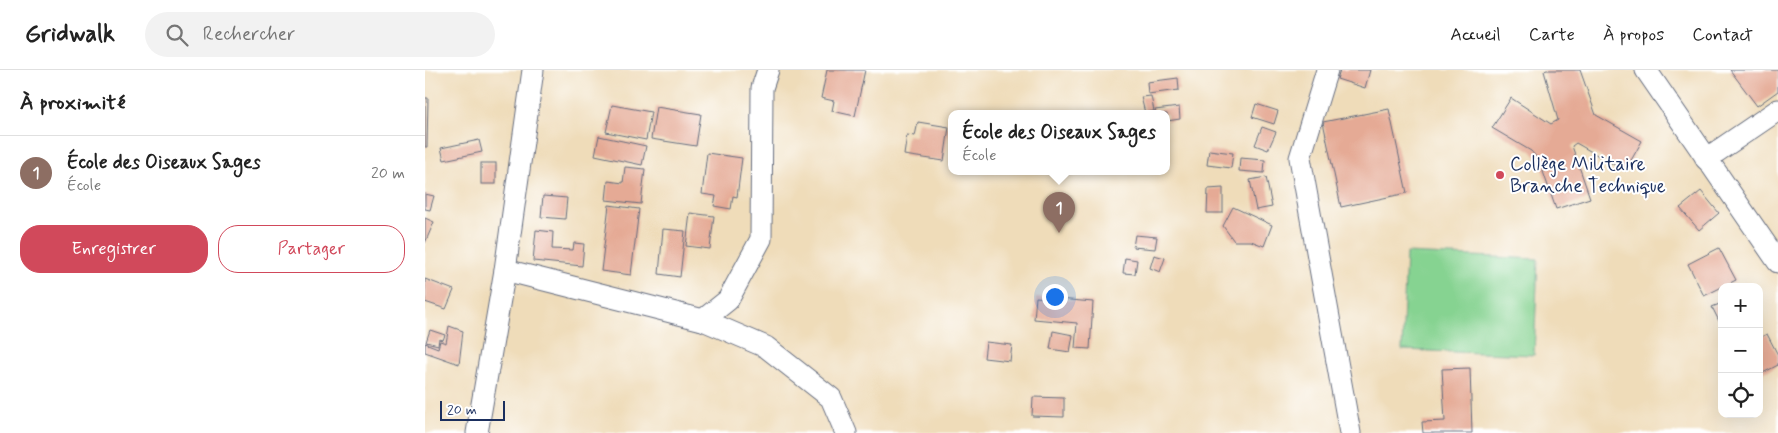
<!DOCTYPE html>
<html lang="fr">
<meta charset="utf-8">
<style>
:root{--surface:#fff;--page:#f2f2f2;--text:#222;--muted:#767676;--line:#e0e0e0;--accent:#d1495b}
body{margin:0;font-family:Mynerve,sans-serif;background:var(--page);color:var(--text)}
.controls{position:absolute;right:15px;bottom:15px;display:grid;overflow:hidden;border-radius:10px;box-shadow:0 5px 20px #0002}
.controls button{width:45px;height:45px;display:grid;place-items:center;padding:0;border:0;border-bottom:1px solid var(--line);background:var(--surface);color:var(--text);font:25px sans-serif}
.scale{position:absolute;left:15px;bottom:12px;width:65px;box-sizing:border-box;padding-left:5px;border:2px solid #1b2f5e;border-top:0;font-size:14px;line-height:18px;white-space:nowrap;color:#1b2f5e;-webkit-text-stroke:4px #fff;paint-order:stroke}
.you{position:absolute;left:629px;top:226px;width:18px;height:18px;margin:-12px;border:4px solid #fff;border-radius:50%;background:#1a73e8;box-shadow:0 0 0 8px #1a73e833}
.badge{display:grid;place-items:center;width:32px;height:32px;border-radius:50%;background:var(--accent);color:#fff;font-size:16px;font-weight:700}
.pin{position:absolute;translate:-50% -41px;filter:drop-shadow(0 1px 2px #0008)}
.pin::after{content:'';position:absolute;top:26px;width:18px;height:15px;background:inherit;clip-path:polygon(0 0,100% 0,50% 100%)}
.popup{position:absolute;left:523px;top:40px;width:222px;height:65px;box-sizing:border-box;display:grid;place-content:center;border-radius:10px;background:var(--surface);filter:drop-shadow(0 1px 4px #0005);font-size:16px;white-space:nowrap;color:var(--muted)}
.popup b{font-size:19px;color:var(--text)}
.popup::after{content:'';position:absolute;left:50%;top:100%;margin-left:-10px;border:10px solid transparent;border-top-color:var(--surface)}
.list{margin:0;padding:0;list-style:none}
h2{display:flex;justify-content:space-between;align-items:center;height:65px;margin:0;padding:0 20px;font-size:21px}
h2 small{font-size:16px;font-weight:400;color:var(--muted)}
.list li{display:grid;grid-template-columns:32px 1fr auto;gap:15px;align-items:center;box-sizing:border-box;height:75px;padding:0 20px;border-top:1px solid var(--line)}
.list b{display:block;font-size:19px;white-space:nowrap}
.list p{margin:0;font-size:16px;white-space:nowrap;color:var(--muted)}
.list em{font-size:16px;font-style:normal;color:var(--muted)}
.actions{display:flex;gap:10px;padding:15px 20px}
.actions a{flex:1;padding:11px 0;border:1px solid var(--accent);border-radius:20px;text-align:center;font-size:18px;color:var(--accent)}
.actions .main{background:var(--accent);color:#fff}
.icon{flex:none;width:28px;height:28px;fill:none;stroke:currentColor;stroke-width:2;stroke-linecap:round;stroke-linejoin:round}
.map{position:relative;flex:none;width:1353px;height:363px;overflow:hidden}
header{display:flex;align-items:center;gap:30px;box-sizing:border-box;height:70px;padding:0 25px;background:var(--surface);border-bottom:1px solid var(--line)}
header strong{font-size:24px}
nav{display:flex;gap:28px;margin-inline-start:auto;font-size:18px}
.search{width:350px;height:45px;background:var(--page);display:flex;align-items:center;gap:12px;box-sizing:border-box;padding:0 18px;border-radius:28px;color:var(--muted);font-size:19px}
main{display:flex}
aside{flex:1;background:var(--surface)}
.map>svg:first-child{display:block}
.green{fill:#86d391;stroke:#508178}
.building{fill:#e5aa95}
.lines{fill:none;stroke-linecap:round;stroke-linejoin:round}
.minor-casing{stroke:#656c7e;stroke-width:23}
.minor{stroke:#fff;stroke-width:21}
.poi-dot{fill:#d1495b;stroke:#fff;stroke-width:2}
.labels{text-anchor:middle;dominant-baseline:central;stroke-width:4;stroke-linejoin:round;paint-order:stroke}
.poi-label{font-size:19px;fill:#1b2f5e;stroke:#fff;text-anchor:start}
</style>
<header>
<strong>Gridwalk</strong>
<div class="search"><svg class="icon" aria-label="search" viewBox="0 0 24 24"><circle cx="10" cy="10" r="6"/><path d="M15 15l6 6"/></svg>Rechercher</div>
<nav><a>Accueil</a><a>Carte</a><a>À propos</a><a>Contact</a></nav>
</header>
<main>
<aside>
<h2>À proximité<small></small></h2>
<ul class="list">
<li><span class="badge" style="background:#8d6e63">1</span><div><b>École des Oiseaux Sages</b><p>École</p></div><em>20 m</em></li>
</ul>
<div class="actions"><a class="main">Enregistrer</a><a>Partager</a></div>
</aside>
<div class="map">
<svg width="1353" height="363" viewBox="0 0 1353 363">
<rect width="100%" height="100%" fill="#fff"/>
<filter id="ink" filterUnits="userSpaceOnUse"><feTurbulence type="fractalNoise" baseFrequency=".02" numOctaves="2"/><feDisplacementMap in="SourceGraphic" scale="10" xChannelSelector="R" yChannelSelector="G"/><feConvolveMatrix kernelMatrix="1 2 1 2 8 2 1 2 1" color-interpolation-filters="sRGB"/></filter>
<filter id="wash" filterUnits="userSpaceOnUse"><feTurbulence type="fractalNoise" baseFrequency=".0096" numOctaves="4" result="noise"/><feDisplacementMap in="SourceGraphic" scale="20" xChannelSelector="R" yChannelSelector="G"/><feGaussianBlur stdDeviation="1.12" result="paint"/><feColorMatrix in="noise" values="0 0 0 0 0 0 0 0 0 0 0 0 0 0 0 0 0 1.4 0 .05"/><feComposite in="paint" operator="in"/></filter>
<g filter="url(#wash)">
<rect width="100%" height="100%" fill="#efdcb9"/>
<path class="green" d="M981,183L1113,189L1109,285L977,280Z"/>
<g id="blocks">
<g class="building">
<path d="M402,0H440L430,46L407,41L409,31L396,28Z"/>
<path d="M915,0H945L940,18L912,9Z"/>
<path d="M1122,0H1155L1171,45L1217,71L1200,101L1151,73L1147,76L1165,128L1131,139L1114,90L1106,81L1067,58L1086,28L1126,54L1133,50L1119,1Z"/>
<path d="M1305,0H1353V21L1332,36Z"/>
<path d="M753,8L754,20L723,24L722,12Z"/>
<path d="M726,26L729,41L720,43L716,27Z"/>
<path d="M0,28H3L2,77H0Z"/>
<path d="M831,34L853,41L849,54L827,47Z"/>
<path d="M187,35L226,42L221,70L181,62Z"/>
<path d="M231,37L276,44L271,76L226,69Z"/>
<path d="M754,37L755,49L742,51V44H731L730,40Z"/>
<path d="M964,39L982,123L916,137L898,52Z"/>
<path d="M493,52L524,57L519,91L479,85L482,65L490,66Z"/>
<path d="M837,57L851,62L843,80L830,75Z"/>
<path d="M174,66L221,76L217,95L170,85Z"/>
<path d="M54,70L57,82L19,90L16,78Z"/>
<path d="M784,80L808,83L806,98L782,95Z"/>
<path d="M282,83L317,88L312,127L308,126L306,139L289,136L291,126L277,124Z"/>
<path d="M815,88L840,90L839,103L814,101Z"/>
<rect x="56" y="93" width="15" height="21"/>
<path d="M200,97L220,99L216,134L181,130L183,111L198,113Z"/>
<path d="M841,107L847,137L831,140L825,110Z"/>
<path d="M798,118V143H782L783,119Z"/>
<path d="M1276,121L1294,143L1274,160L1255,138Z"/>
<path d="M0,124L9,126L5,140L0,139Z"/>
<path d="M118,126L142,128L140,149L116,147Z"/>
<path d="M184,135L214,139L206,205L176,201Z"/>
<path d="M808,137L847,155L839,176L826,171H809L798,156Z"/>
<path d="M265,143L289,146L285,179L261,176Z"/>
<path d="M0,148L9,152L0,173Z"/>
<path d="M238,159L260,161L255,207L234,204Z"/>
<path d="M111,160L128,162L127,179L148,180L149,173L159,174L157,196L108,191Z"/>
<path d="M710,165L732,167L730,179L708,177Z"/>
<path d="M1294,178L1311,210L1279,226L1263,194Z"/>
<path d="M729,185L740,188L735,202L725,198Z"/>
<path d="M700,188L712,190L710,204L698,203Z"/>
<path d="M0,209L29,220L21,239L0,232Z"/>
<path d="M611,227L668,232L665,279L650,278L652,253L609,249Z"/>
<path d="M1297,233V257L1287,237Z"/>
<path d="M24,256L38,261L34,294L0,282V273L13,278L15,271L21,273Z"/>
<path d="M5,260L20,265L18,270L14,269L13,275L1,272Z"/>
<path d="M628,261L648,265L645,282L625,279Z"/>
<path d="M1342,264L1353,285V295L1334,305V268Z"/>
<path d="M561,272L587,275L585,291L559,288Z"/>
<path d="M1045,298L1047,363H998L997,352L1020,351L1017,299Z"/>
<path d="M608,327L639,328V347L607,346Z"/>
</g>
</g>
</g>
<g filter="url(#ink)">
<use href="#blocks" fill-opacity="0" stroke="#656c7e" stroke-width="1"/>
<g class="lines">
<defs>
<g id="minor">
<path d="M902,0L875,88L925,363"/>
<path d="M1221,0L1353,192"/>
<path d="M1281,89L1353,40"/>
<path d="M80,200L278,250L341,277L406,328L421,363"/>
<path d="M278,250L303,230L336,169L337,18L343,0"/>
<path d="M52,363L80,200L108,0"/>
</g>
</defs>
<use href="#minor" class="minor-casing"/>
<use href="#minor" class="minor"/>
</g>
</g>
<circle class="poi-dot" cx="1075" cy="105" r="5"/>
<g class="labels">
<g class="poi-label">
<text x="1085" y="94">Collège Militaire<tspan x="1085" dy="22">Branche Technique</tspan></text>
</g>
</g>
</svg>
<div class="controls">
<button>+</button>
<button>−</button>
<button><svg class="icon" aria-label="locate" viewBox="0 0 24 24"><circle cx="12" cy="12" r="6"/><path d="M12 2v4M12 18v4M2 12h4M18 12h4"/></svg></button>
</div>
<div class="scale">20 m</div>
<div class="you"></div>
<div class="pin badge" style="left:634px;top:163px;background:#8d6e63">1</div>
<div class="popup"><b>École des Oiseaux Sages</b>École</div>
</div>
</main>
